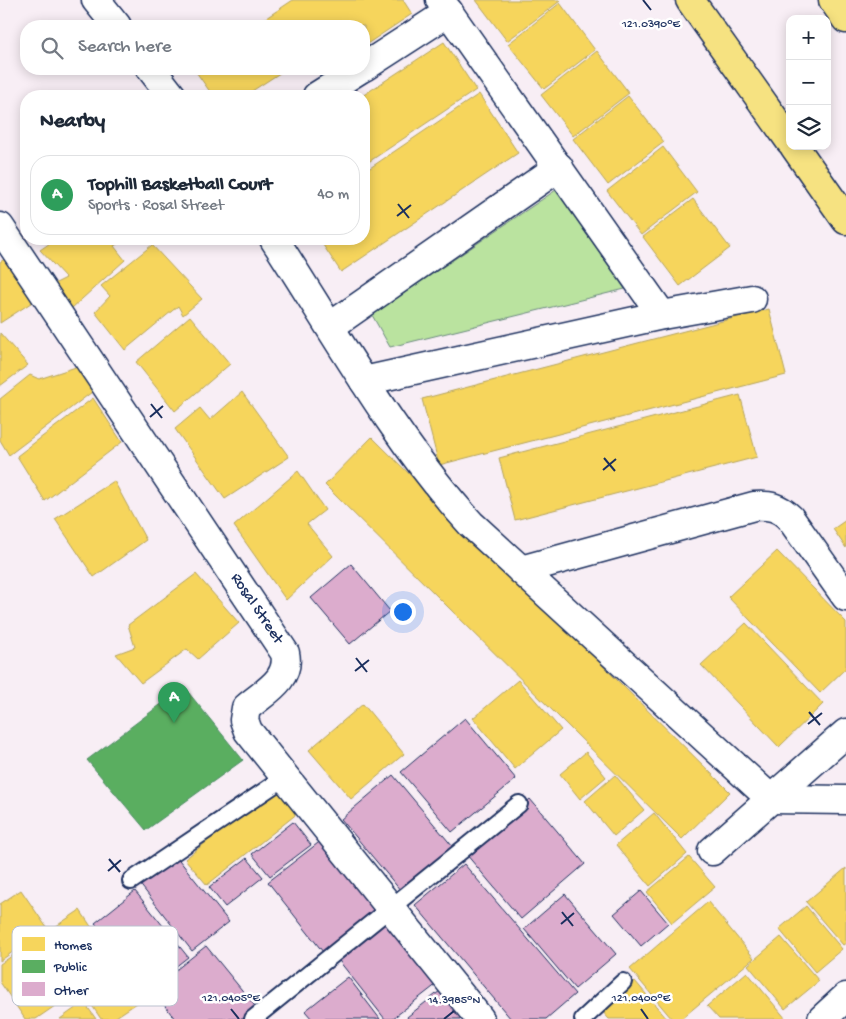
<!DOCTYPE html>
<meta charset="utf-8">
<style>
:root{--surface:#fff;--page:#f6f6f7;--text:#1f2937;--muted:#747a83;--line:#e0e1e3;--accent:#1b2f5e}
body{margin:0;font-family:"Gochi Hand",sans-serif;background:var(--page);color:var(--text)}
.controls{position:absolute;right:15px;top:15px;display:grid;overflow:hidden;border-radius:10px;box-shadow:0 2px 12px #0003}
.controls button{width:45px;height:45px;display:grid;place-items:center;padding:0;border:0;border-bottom:1px solid var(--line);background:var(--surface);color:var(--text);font:25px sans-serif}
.you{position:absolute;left:402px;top:611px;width:18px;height:18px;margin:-12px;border:4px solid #fff;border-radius:50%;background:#1a73e8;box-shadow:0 0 0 8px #1a73e833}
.badge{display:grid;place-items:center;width:32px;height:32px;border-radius:50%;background:var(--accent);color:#fff;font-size:16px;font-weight:700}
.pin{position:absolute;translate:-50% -41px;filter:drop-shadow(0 1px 2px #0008)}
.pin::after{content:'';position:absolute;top:26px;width:18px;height:15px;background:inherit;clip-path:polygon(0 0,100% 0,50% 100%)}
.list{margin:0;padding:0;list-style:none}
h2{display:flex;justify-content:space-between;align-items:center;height:65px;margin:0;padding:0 20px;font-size:21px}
h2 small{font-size:16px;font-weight:400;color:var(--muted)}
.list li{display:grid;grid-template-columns:32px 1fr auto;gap:15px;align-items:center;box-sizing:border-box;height:80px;margin:0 10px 10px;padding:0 10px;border:1px solid var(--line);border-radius:20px}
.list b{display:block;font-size:19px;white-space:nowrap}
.list p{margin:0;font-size:16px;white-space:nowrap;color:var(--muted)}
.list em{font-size:16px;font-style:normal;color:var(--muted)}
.icon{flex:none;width:28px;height:28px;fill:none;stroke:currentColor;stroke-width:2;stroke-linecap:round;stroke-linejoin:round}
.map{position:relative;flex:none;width:846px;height:1019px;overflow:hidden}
.search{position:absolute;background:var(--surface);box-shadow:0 2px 12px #0003;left:20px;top:20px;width:350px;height:55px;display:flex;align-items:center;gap:12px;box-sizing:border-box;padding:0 18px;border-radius:20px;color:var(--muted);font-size:19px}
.panel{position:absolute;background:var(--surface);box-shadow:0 2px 12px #0003;left:20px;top:90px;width:350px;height:155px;border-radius:20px}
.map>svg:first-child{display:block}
.green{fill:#bae39f;stroke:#6a897e}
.homes{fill:#f6d55c;stroke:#b4a35d}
.public{fill:#5aae61;stroke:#478860}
.building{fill:#dcaccd;stroke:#1b2f5e}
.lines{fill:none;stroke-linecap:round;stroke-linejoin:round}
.service-casing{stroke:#1b2f5e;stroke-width:20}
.minor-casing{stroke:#1b2f5e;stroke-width:31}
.motorway-casing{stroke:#1b2f5e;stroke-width:31}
.service{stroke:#fff;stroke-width:16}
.minor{stroke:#fff;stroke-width:28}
.motorway{stroke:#f6e281;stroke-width:28}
.ticks{fill:none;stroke:#1b2f5e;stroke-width:2}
.labels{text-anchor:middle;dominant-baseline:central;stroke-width:5;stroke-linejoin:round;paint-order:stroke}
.street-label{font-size:16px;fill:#1b2f5e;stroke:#fff}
.key{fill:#fff;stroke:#bbc1cf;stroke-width:1}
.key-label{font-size:14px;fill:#1b2f5e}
.ticks-label{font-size:12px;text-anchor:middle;fill:#1b2f5e;stroke:#fff;stroke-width:5;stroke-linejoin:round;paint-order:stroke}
</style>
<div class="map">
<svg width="846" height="1019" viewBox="0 0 846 1019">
<rect width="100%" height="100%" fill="#f8eef5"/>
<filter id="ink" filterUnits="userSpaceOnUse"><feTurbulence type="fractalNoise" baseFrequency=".02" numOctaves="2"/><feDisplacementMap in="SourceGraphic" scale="10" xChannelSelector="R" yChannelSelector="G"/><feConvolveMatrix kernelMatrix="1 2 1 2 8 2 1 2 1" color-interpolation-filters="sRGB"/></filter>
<g filter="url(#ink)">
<path class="green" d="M556,190L625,289L390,347L372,315Z"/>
<g class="homes">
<path d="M293,0H403L412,14L364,46V26H254Z"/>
<path d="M476,0H559L560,1L507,41Z"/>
<path d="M560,3L595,50L544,89L508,44Z"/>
<path d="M444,42L476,90L364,165V96H362Z"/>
<path d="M597,51L629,93L573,136L541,95Z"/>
<path d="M194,69H286L249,93L251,96H213Z"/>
<path d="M479,94L518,153L341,272L319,239H364V172Z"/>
<path d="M628,96L664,142L608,185L573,139Z"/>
<path d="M663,147L697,192L641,235L607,191Z"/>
<path d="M693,199L730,248L680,286L643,237Z"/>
<path d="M56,239H125L114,246L125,260L72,308L54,284L66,278L40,250Z"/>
<path d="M152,245L202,299L183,315L178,306L125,350L95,312L110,296L101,286Z"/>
<path d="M6,258L34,301L0,323V262Z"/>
<path d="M769,309L786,375L439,465L422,399Z"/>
<path d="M190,316L230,364L175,411L136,362Z"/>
<path d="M0,333L28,365L0,386Z"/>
<path d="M79,366L96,389L9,455L0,440V399L30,375L39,379Z"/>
<path d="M242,392L289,457L225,499L175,429L200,408L210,420Z"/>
<path d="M740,395L757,457L515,520L499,458Z"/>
<path d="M93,398L122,442L45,501L17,456Z"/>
<path d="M372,437L730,792L682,839L325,485Z"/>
<path d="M298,471L325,510L307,524L333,556L286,600L234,526Z"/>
<path d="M114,481L146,540L94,577L55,519Z"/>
<path d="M846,520V548L833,529Z"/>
<path d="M777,551L846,622V668L820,693L728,597Z"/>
<path d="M196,574L239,623L198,659L187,649L141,683L116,654L135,647L128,625Z"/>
<path d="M746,623L823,704L779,747L701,665Z"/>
<path d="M518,680L561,730L515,769L473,718Z"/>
<path d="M363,704L404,754L351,799L309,750Z"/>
<path d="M586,752L606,777L580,799L560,774Z"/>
<path d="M615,775L644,810L614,836L585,801Z"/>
<path d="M282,782L303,809L207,885L185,859Z"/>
<path d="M654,813L687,854L650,886L616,845Z"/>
<path d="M689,857L715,887L672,923L647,892Z"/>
<path d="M846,868V943L843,945L806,902Z"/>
<path d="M21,890L47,928L0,961V904Z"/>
<path d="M708,902L754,958L681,1019H672L630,969Z"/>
<path d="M806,906L842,949L815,972L779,929Z"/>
<path d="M80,910L116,964L36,1019H25L0,982V964Z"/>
<path d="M781,937L819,981L785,1009L748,965Z"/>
<path d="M747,972L786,1019H719L707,1006Z"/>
<path d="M121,974L140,1001L113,1019H101L87,998Z"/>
<path d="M635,981L667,1019H609L601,1010Z"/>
<path d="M84,1002L96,1019H60Z"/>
</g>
<path class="public" d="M184,687L243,760L146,830L87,760Z"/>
<g class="building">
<path d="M351,564L390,611L350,644L311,598Z"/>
<path d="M465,718L516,779L452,832L401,772Z"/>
<path d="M393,775L453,847L401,891L341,819Z"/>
<path d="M530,799L585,864L521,919L466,854Z"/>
<path d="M293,822L311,845L270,876L252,854Z"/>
<path d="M327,836L381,906L323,952L268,882Z"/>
<path d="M175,855L229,922L192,951L139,883Z"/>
<path d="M247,858L263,877L225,907L209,887Z"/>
<path d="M464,864L575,994L546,1019H511L415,905Z"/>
<path d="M135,891L188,957L147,989L95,923Z"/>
<path d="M641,891L668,923L641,946L614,914Z"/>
<path d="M565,894L616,954L575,989L524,929Z"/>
<path d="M389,914L442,980L392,1019H385L336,957Z"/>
<path d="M206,946L259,1011L248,1019H175L152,989Z"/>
<path d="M348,977L380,1019H312L305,1011Z"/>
<path d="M445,987L471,1019H408L407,1017Z"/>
</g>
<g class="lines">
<defs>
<g id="service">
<path d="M131,881L284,778"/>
<path d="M253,1019L519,804"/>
<path d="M583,1019L623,982"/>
</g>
<g id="minor">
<path d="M96,0L117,26"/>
<path d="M440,0L662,315"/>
<path d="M364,67L449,12"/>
<path d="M151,69L172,96"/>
<path d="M317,96L360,69"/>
<path d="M0,227L285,653C291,680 264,692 246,708L244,720L248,731L480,1019"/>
<path d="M274,239C336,334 394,440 471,524L771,799L846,800"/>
<path d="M331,326L559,167"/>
<path d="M364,381L662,315L752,299"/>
<path d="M521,570L754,506C770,505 779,507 790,518L846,597"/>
<path d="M712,851L846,733"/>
<path d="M822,1019L846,997"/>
</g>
<g id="motorway">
<path d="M690,0L790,141"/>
<path d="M833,0L846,19"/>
<path d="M794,146L846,220"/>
</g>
</defs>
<use href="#service" class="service-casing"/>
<use href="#minor" class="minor-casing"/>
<use href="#motorway" class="motorway-casing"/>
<use href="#service" class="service"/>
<use href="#minor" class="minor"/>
<use href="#motorway" class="motorway"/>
</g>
</g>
<path class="ticks" d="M643,0L651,10M398,204L409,218M397,216L411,205M151,404L162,418M150,417L163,406M604,458L615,471M603,470L616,459M356,658L367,672M355,671L369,660M809,712L820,725M808,724L822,713M109,859L120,872M108,871L121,860M562,912L573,926M561,924L574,913M231,1009L239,1019M641,1009L648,1019M444,1019L454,1011"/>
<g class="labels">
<g class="street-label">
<text transform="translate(256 609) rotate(56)">Rosal Street</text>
</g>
</g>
<rect x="12" y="926" width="166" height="80" rx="8" class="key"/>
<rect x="22" y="937" width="23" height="14" fill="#f6d55c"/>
<rect x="22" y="960" width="23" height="13" fill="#5aae61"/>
<rect x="22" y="982" width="23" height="14" fill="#dcaccd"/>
<g class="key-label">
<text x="54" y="949">Homes</text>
<text x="54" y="971">Public</text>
<text x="54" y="994">Other</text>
</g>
<g class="ticks-label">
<text x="651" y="27">121.0390°E</text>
<text x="231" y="1001">121.0405°E</text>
<text x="641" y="1001">121.0400°E</text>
<text x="454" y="1003">14.3985°N</text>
</g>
</svg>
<div class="controls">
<button>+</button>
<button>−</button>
<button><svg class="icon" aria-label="layers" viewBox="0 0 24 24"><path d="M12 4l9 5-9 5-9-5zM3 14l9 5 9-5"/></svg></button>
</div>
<div class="you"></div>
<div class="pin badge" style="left:174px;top:723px;background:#2e9e5b">A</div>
<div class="search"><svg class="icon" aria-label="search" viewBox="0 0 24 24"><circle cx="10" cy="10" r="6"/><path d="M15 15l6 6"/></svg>Search here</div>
<section class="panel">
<h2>Nearby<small></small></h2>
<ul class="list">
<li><span class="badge" style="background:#2e9e5b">A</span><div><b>Tophill Basketball Court</b><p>Sports · Rosal Street</p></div><em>40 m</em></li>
</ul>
</section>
</div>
